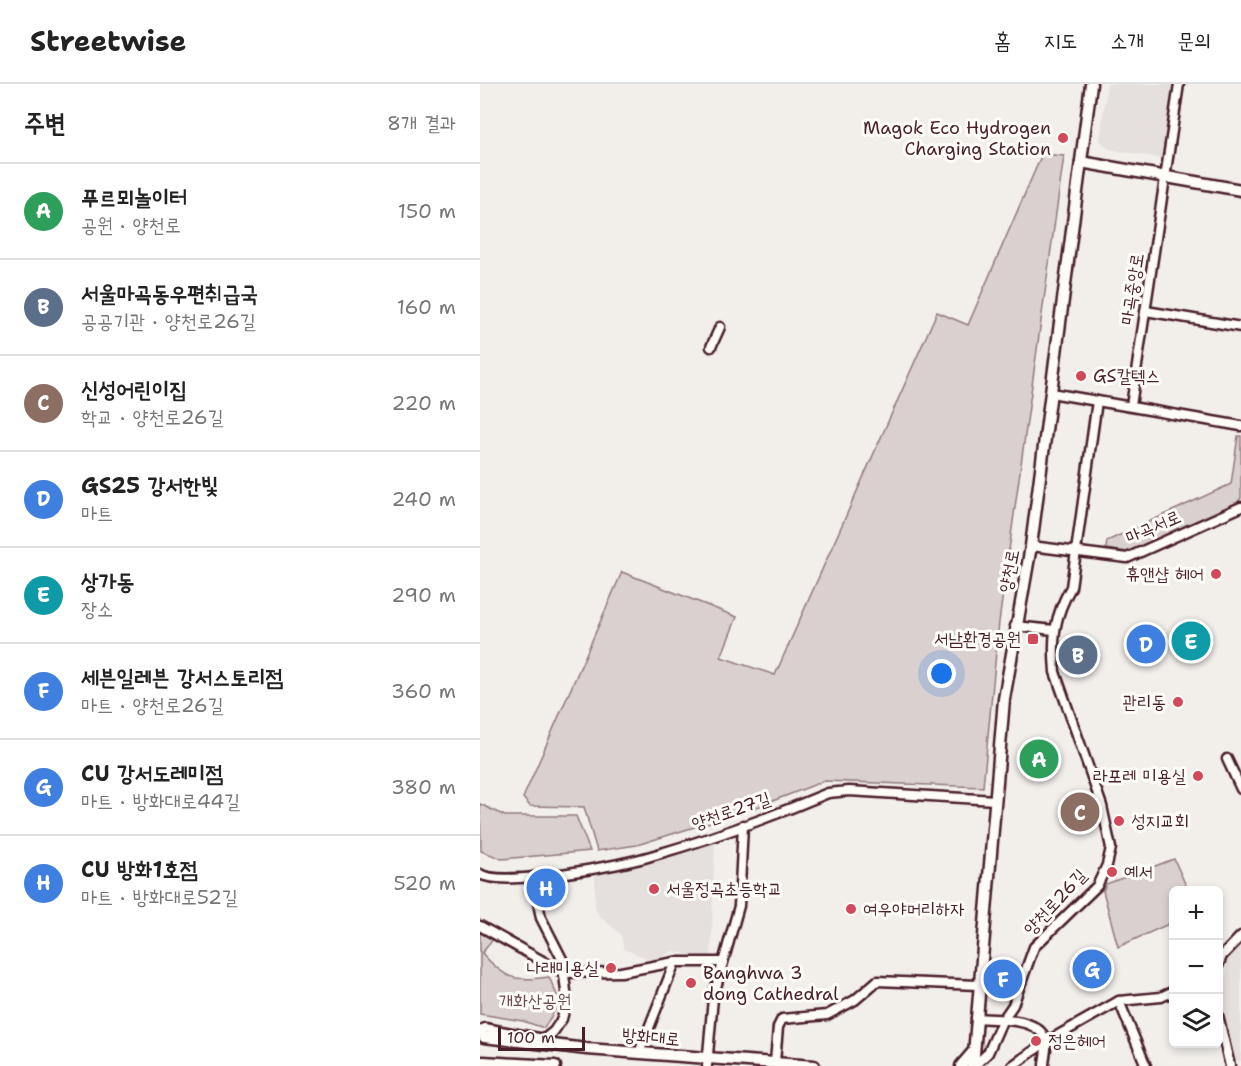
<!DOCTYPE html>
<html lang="ko">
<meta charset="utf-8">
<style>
:root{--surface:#fff;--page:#f6f6f6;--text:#222;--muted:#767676;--line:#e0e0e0;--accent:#d1495b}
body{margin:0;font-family:"Shantell Sans","Poor Story",sans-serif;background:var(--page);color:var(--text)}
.controls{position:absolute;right:18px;bottom:18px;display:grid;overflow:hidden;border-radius:9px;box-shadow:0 3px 9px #0003}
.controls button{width:54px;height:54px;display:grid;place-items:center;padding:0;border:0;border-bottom:2px solid var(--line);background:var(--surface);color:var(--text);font:30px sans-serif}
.scale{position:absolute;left:18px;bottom:15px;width:87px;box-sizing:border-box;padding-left:6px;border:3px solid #4a1f2b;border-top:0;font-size:16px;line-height:21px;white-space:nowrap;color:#4a1f2b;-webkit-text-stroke:4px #fdfcf7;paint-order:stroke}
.you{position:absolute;left:462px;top:590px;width:21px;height:21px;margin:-15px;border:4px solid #fff;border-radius:50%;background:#1a73e8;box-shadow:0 0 0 9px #1a73e833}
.badge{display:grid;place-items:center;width:39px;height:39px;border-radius:50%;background:var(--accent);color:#fff;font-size:20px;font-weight:700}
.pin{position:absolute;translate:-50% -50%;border:3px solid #fff;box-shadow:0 2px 6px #0006}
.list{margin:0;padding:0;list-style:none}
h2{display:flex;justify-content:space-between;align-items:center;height:78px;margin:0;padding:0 24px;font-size:26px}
h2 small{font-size:20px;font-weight:400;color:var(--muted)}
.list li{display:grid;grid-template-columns:39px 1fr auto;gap:18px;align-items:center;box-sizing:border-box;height:96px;padding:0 24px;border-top:2px solid var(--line)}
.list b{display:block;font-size:22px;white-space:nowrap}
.list p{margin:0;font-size:20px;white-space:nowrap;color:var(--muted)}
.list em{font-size:20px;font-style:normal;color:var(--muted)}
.icon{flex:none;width:33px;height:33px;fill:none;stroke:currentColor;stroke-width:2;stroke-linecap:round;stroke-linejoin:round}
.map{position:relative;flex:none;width:761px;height:982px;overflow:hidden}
header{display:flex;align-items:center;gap:36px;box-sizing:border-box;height:84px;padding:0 30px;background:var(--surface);border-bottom:2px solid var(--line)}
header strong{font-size:28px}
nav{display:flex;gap:33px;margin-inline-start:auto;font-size:21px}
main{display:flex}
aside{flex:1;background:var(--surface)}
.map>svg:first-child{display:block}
.built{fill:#e5dfdd}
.green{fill:#d9d0cf;stroke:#92787d;stroke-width:1.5}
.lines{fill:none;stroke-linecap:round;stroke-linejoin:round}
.minor-casing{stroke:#4a1f2b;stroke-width:13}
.major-casing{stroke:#4a1f2b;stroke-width:15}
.minor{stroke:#fdfcf7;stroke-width:8}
.major{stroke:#fdfcf7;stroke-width:10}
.poi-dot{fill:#d1495b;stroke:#fdfcf7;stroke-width:2}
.labels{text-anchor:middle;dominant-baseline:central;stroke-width:6;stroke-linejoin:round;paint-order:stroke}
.poi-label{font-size:18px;fill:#4a1f2b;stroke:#fdfcf7;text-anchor:start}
.street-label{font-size:18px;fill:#4a1f2b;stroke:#fdfcf7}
.park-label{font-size:18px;fill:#6e4b54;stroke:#fdfcf7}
</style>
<header>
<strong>Streetwise</strong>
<nav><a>홈</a><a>지도</a><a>소개</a><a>문의</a></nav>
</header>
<main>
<aside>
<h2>주변<small>8개 결과</small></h2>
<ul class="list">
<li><span class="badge" style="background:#2e9e5b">A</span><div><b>푸르뫼놀이터</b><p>공원 · 양천로</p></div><em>150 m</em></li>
<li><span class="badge" style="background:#5c6f8a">B</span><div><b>서울마곡동우편취급국</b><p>공공기관 · 양천로26길</p></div><em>160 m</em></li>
<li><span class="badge" style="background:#8d6e63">C</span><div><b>신성어린이집</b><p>학교 · 양천로26길</p></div><em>220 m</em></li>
<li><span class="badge" style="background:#3f7fe0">D</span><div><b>GS25 강서한빛</b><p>마트</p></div><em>240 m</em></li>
<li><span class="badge" style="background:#0f9aa8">E</span><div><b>상가동</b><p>장소</p></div><em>290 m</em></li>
<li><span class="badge" style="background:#3f7fe0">F</span><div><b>세븐일레븐 강서스토리점</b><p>마트 · 양천로26길</p></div><em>360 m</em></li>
<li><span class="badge" style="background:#3f7fe0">G</span><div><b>CU 강서도레미점</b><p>마트 · 방화대로44길</p></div><em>380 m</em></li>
<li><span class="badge" style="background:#3f7fe0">H</span><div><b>CU 방화1호점</b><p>마트 · 방화대로52길</p></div><em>520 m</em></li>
</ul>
</aside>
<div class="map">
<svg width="761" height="982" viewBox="0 0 761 982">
<rect width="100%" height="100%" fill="#f2efeb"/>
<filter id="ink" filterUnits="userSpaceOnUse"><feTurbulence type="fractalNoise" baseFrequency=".0167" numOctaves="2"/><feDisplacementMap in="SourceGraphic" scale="12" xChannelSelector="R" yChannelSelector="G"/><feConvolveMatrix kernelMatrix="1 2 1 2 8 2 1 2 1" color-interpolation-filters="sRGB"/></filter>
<g filter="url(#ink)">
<g class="built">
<path d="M627,0H695L684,72L680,74L629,65L620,56Z"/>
<path d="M235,756L231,875L193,867L174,877L144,865L141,851L117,829L115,822V789L161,782Z"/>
<path d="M761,860V977H755L747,953L743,926L747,878Z"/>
</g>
<g class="green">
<path d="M562,70L584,72L519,538L503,703L344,697L272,725L157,761L117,767L104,723L50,722L43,714L142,488L257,533L241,573L295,591L457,228L488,241Z"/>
<path d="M758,352H761V414L757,419L648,468L626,465L627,457L751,400Z"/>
<path d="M0,720L25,732H96L110,767L22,775L1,767Z"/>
<path d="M694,775L708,806H694L693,838L638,863L623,807L626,800Z"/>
<path d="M0,849L15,853L2,869C25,895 34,898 69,893L80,918L64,944L43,937L0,930Z"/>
</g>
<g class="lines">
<defs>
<g id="minor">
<path d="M666,227L761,243"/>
<path d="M231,263L240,243"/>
<path d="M571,309L761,342"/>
<path d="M651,322L699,0"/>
<path d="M551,462L647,474L761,423"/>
<path d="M535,542L574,546"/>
<path d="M747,675L761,705"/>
<path d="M0,790C22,804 143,781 171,772C231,755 291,733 348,709L369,707L515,716"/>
<path d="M53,793L61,834L82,875L87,915L82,935L74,947L64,955"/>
<path d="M0,842L84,889L141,888L195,878"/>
<path d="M738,882L742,872L761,852"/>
<path d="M639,917L666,982"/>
<path d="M738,931L750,982"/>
<path d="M496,934C515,936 562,932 566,959C567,966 564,975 564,982"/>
<path d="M0,947L5,944L64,955"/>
<path d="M159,969L195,878H242"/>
<path d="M295,978L298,943L302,935L347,931L375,916L397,897L498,901"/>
<path d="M227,982L233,914L259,822L263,741"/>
<path d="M494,982L508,969L522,937L533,921L554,863L617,802L627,781L631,764L622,722L575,588C572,554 574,533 591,503L617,317"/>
<path d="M532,982L566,958L639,917L681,913L694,907"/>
</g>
<g id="major">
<path d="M601,78L761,106"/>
<path d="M4,953L107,965L334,982"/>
<path d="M3,978L75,982"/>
<path d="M481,982L494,967"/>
<path d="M493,982L524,615L551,462L611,0"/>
</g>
</defs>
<use href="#minor" class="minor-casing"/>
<use href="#major" class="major-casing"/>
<use href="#minor" class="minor"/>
<use href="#major" class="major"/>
</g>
</g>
<g class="poi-dot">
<circle cx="583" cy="54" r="6"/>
<circle cx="601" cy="292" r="6"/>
<circle cx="736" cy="490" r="6"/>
<rect x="547" y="549" width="12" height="12" rx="3"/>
<circle cx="698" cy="618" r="6"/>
<circle cx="718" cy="692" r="6"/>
<circle cx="639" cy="737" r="6"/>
<circle cx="632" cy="788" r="6"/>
<circle cx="174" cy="805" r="6"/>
<circle cx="371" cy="825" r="6"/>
<circle cx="131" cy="884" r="6"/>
<circle cx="211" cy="899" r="6"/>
<circle cx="556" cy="957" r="6"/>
</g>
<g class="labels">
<g class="poi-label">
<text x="571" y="44" text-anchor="end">Magok Eco Hydrogen<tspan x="571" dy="21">Charging Station</tspan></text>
<text x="613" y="292">GS칼텍스</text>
<text x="724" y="490" text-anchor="end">휴앤샵 헤어</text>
<text x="541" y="555" text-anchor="end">서남환경공원</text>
<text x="686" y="618" text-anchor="end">관리동</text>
<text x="706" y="692" text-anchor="end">라포레 미용실</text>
<text x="651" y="737">성지교회</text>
<text x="644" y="788">예서</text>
<text x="186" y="805">서울정곡초등학교</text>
<text x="383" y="825">여우야머리하자</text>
<text x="119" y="884" text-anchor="end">나래미용실</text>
<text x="223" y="889">Banghwa 3<tspan x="223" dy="21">dong Cathedral</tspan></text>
<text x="568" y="957">정은헤어</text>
</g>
<g class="street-label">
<text transform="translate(652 205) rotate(-81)">마곡중앙로</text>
<text transform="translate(673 443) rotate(-23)">마곡서로</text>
<text transform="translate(529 487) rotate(-79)">양천로</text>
<text transform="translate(251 727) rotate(-19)">양천로27길</text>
<text transform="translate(575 818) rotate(-47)">양천로26길</text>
<text transform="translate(171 953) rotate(5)">방화대로</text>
</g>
<g class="park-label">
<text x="55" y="917">개화산공원</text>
</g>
</g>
</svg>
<div class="controls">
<button>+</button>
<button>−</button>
<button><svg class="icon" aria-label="layers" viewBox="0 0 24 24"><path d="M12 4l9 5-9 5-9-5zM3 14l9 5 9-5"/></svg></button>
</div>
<div class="scale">100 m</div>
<div class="you"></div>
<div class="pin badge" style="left:559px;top:675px;background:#2e9e5b">A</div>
<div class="pin badge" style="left:598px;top:571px;background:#5c6f8a">B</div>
<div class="pin badge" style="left:600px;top:728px;background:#8d6e63">C</div>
<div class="pin badge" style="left:666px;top:560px;background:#3f7fe0">D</div>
<div class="pin badge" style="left:711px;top:557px;background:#0f9aa8">E</div>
<div class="pin badge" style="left:523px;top:895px;background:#3f7fe0">F</div>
<div class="pin badge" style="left:612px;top:885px;background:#3f7fe0">G</div>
<div class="pin badge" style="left:66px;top:804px;background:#3f7fe0">H</div>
</div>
</main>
